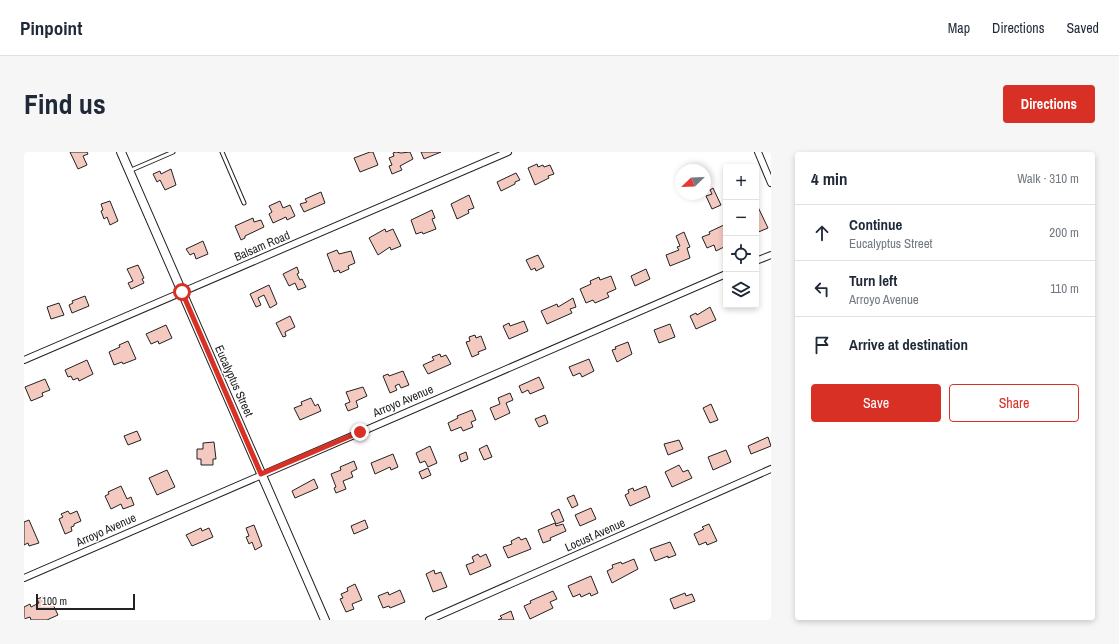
<!DOCTYPE html>
<meta charset="utf-8">
<style>
:root{--surface:#fff;--page:#f6f6f7;--text:#1f2937;--muted:#747a83;--line:#e0e1e3;--accent:#d93025}
body{margin:0;font-family:"Archivo Narrow",sans-serif;background:var(--page);color:var(--text)}
.controls{position:absolute;right:12px;top:12px;display:grid;overflow:hidden;border-radius:4px;box-shadow:0 2px 6px #0003}
.controls button{width:36px;height:36px;display:grid;place-items:center;padding:0;border:0;border-bottom:1px solid var(--line);background:var(--surface);color:var(--text);font:20px sans-serif}
.compass{position:absolute;left:651px;top:12px;width:36px;height:36px;border-radius:50%;background:var(--surface);box-shadow:0 2px 6px #0003;rotate:247deg}
.scale{position:absolute;left:12px;bottom:10px;width:99px;box-sizing:border-box;padding-left:4px;border:2px solid #222;border-top:0;font-size:11px;line-height:14px;white-space:nowrap;color:#222;-webkit-text-stroke:3px #fff;paint-order:stroke}
.stop{position:absolute;width:12px;height:12px;margin:-9px;border:3px solid #d93025;border-radius:50%;background:#fff}
.stop.end{background:#d93025;border-color:#fff;box-shadow:0 1px 4px #0008}
.list{margin:0;padding:0;list-style:none}
h2{display:flex;justify-content:space-between;align-items:center;height:52px;margin:0;padding:0 16px;font-size:17px}
h2 small{font-size:13px;font-weight:400;color:var(--muted)}
.list li{display:grid;grid-template-columns:26px 1fr auto;gap:12px;align-items:center;box-sizing:border-box;height:56px;padding:0 16px;border-top:1px solid var(--line)}
.list b{display:block;font-size:15px;white-space:nowrap}
.list p{margin:0;font-size:13px;white-space:nowrap;color:var(--muted)}
.list em{font-size:13px;font-style:normal;color:var(--muted)}
.actions{display:flex;gap:8px;padding:12px 16px}
.actions a{flex:1;padding:9px 0;border:1px solid var(--accent);border-radius:4px;text-align:center;font-size:14px;color:var(--accent)}
.actions .main{background:var(--accent);color:#fff}
.icon{flex:none;width:22px;height:22px;fill:none;stroke:currentColor;stroke-width:2;stroke-linecap:round;stroke-linejoin:round}
.map{position:relative;flex:none;width:747px;height:468px;overflow:hidden;border-radius:4px}
header{display:flex;align-items:center;gap:24px;box-sizing:border-box;height:56px;padding:0 20px;background:var(--surface);border-bottom:1px solid var(--line)}
header strong{font-size:19px}
nav{display:flex;gap:22px;margin-inline-start:auto;font-size:14px}
.intro{display:flex;align-items:center;justify-content:space-between;box-sizing:border-box;height:96px;padding:0 24px}
h1{margin:0;font-size:28px}
.button{padding:10px 18px;border-radius:4px;background:var(--accent);color:#fff;font-size:14px;font-weight:700}
main{display:flex;gap:24px;padding:0 24px}
aside{flex:1;background:var(--surface);border-radius:4px;box-shadow:0 2px 6px #0003}
.map>svg:first-child{display:block}
.building{fill:#f3c9c0;stroke:#222}
.lines{fill:none;stroke-linecap:round;stroke-linejoin:round}
.service-casing{stroke:#222;stroke-width:5}
.minor-casing{stroke:#222;stroke-width:8}
.secondary-casing{stroke:#222;stroke-width:10}
.service{stroke:#fff;stroke-width:3}
.minor{stroke:#fff;stroke-width:6}
.secondary{stroke:#fff;stroke-width:8}
.route{stroke:#d93025;stroke-width:5}
.labels{text-anchor:middle;dominant-baseline:central;stroke-width:3;stroke-linejoin:round;paint-order:stroke}
.street-label{font-size:12px;fill:#222;stroke:#fff}
</style>
<header>
<strong>Pinpoint</strong>
<nav><a>Map</a><a>Directions</a><a>Saved</a></nav>
</header>
<div class="intro"><h1>Find us</h1><a class="button">Directions</a></div>
<main>
<div class="map">
<svg width="747" height="468" viewBox="0 0 747 468">
<rect width="100%" height="100%" fill="#fff"/>
<g class="building">
<path d="M46,0H63L64,2L59,4L63,13L54,17Z"/>
<path d="M346,0H349L354,13L336,20L330,6Z"/>
<path d="M372,0L377,1L386,0L389,7L376,14L378,18L368,22L365,14L368,13L365,6L370,4L369,1Z"/>
<path d="M397,0H417L400,7Z"/>
<path d="M513,12L514,15L519,13L520,15L526,13L530,22L524,24L525,26L511,33L504,16Z"/>
<path d="M147,17L152,33L141,38L136,28L133,30L129,22L136,19L137,22Z"/>
<path d="M492,21L496,28L491,30V32L477,39L473,30Z"/>
<path d="M689,36L697,53L688,57L682,44L688,42L686,38Z"/>
<path d="M297,40L301,51L280,60L276,52L283,50L281,47Z"/>
<path d="M445,43L450,56L444,58L445,61L433,67L427,52Z"/>
<path d="M86,49L94,69L86,73L83,65L80,67L77,59L79,58L77,52Z"/>
<path d="M256,49L259,56L266,53L271,64L263,68L262,65L249,71L245,62L248,60L245,54Z"/>
<path d="M732,53H733L744,76L732,81Z"/>
<path d="M408,58L411,66L408,67L412,77L399,82L398,80L392,82L387,68Z"/>
<path d="M229,66L230,70L237,68L240,75L221,84V86L217,88L211,74Z"/>
<path d="M702,72V88L700,89L702,94L692,99L690,93L683,96L678,85L686,82L685,80Z"/>
<path d="M361,77L362,80L369,77L377,94L367,98L366,95L354,103L345,86Z"/>
<path d="M660,80L666,95L663,96L666,106L646,114L642,103L655,98L653,95L656,94L652,84Z"/>
<path d="M179,89L184,102L172,107L170,101L166,103L162,97Z"/>
<path d="M313,98L315,102L327,99L331,111L324,114L325,117L316,121L315,118L310,120L303,102Z"/>
<path d="M514,103L520,115L512,119L511,116L507,118L502,108Z"/>
<path d="M114,113L120,126L118,127L120,131L107,137L104,131L109,129L103,117Z"/>
<path d="M273,115L275,121L273,122L276,128L278,127L282,135L274,138L271,131L265,134L259,122Z"/>
<path d="M622,117L626,127L611,134L607,124Z"/>
<path d="M587,124L592,137L583,141L585,145L571,151L569,148L562,151L556,137L567,132L566,129L575,125L576,128Z"/>
<path d="M245,133L253,152L246,156L240,143L234,146L237,153L232,155L226,142Z"/>
<path d="M61,144L65,154L48,161L45,153L49,151L48,149Z"/>
<path d="M549,146L552,155L546,157L548,161L523,172L517,159L533,152L534,155Z"/>
<path d="M35,151L40,163L27,167L23,155Z"/>
<path d="M686,155L692,168L672,177L666,164L672,161L673,163Z"/>
<path d="M266,164L271,175L261,180L262,184L259,185L252,171Z"/>
<path d="M500,169L504,179L485,187L479,174L485,171L486,174Z"/>
<path d="M646,172L651,185L635,191L630,178Z"/>
<path d="M142,173L148,186L135,192L134,189L127,192L122,182Z"/>
<path d="M451,183L452,186L457,184L462,197L454,200L455,202L448,205L442,190L446,189L445,185Z"/>
<path d="M104,189L112,207L99,212L98,210L90,213L85,200L96,195L95,193Z"/>
<path d="M604,190L608,202L593,210L588,198L592,197L591,195Z"/>
<path d="M416,202L417,205L422,203L427,212L404,222L399,213L410,208L408,205Z"/>
<path d="M565,207L570,219L558,225L556,221L549,224L545,215Z"/>
<path d="M63,208L69,222L55,229L54,226L49,228L47,224L44,225L41,218Z"/>
<path d="M379,219L385,233L377,236L375,232L371,234L373,238L366,241L359,224L364,222L365,224Z"/>
<path d="M515,225L520,236L506,242L504,238L498,241L495,234Z"/>
<path d="M21,227L26,238L18,241L19,244L7,249L1,235Z"/>
<path d="M339,235L343,244L332,249L334,255L324,259L321,252L326,250L322,240Z"/>
<path d="M486,241L489,248L482,251L486,261L471,268L466,256L476,252L474,246Z"/>
<path d="M287,246L291,254L294,252L297,259L276,268L270,256L278,253L277,250Z"/>
<path d="M687,252L694,268L686,271L679,256Z"/>
<path d="M448,258L452,268L447,270L449,275L439,279L437,275L427,279L424,271L434,266L433,264Z"/>
<path d="M521,263L524,271L515,275L511,267Z"/>
<path d="M113,279L117,288L104,293L100,284Z"/>
<path d="M744,285L747,294L727,302L724,294Z"/>
<path d="M655,288L659,297L644,303L640,292Z"/>
<path d="M190,290L192,307H189V313H177V307H173V297H179V291Z"/>
<path d="M463,293L468,305L460,308L455,297Z"/>
<path d="M406,294L413,311L404,315L401,309L396,311L392,301Z"/>
<path d="M702,298L707,310L689,318L684,305Z"/>
<path d="M442,300L444,307L437,310L435,303Z"/>
<path d="M369,302L374,315L367,318L366,315L351,322L347,311Z"/>
<path d="M330,309L333,317L327,320L329,325L319,329L322,337L312,341L310,336L312,335L307,322L317,318L316,315Z"/>
<path d="M655,313L659,320L664,318L668,326L648,335L641,320Z"/>
<path d="M404,316L407,323L398,327L395,320Z"/>
<path d="M143,318L151,335L133,343L125,326Z"/>
<path d="M290,327L294,336L271,346L268,339Z"/>
<path d="M97,334L103,347L107,345L110,353L99,357L97,352L87,357L81,344L85,342L84,340Z"/>
<path d="M622,334L626,345L606,354L601,343L605,341L604,338L609,336L610,339Z"/>
<path d="M550,343L554,353L548,356L543,346Z"/>
<path d="M567,356L572,367L556,374L551,363Z"/>
<path d="M535,357L540,369L532,372L527,361Z"/>
<path d="M44,359L46,362L53,359L57,369L50,372V374L47,375L48,379L41,382L35,367L39,365L37,362Z"/>
<path d="M5,368L15,391L5,394L4,391L0,393V370Z"/>
<path d="M341,368L344,376L330,382L327,374Z"/>
<path d="M531,371L532,374L539,372L542,379L526,386L527,388L519,391L514,378Z"/>
<path d="M685,372L693,389L683,393L682,390L675,393L670,382L680,377L678,375Z"/>
<path d="M230,373L238,394L231,398L228,390L225,392L222,385L225,384L222,376Z"/>
<path d="M177,376L178,379L185,376L189,385L168,394L162,383Z"/>
<path d="M495,385L497,388L502,386L507,397L484,406L479,395L488,392L487,389Z"/>
<path d="M646,390L652,403L644,406V404L631,409L626,397Z"/>
<path d="M454,402L456,405L462,402L467,414L446,423L442,413L450,410L448,405Z"/>
<path d="M610,407L614,417L588,431L583,419L589,416L588,413L597,410L598,412Z"/>
<path d="M410,418L411,422L417,420L423,435L409,440L402,422Z"/>
<path d="M567,424L574,441L567,444L566,441L557,445L556,442L549,445L544,434Z"/>
<path d="M331,432L338,448L328,452L330,457L322,460L316,447L319,446L317,442L324,439L323,436Z"/>
<path d="M376,438L381,450L366,456L365,454L359,456L354,444L364,440L365,443Z"/>
<path d="M529,439L533,447L526,450L529,456L506,467L500,454L507,451L506,449Z"/>
<path d="M661,441L662,444L668,442L671,449L650,457L646,447Z"/>
<path d="M21,444L23,448L26,446L34,463L23,468H7L6,465L0,467V455L6,452L7,455L15,451L13,447Z"/>
<path d="M487,459L490,468H474L478,466L476,464Z"/>
</g>
<g class="lines">
<defs>
<g id="service">
<path d="M198,0L220,51"/>
<path d="M105,19L149,0"/>
</g>
<g id="minor">
<path d="M734,0L747,31"/>
<path d="M732,109L747,103"/>
<path d="M0,208L484,0"/>
<path d="M0,426L702,122"/>
<path d="M405,468L747,317"/>
</g>
<path id="secondary" d="M97,0L301,468"/>
</defs>
<use href="#service" class="service-casing"/>
<use href="#minor" class="minor-casing"/>
<use href="#secondary" class="secondary-casing"/>
<use href="#service" class="service"/>
<use href="#minor" class="minor"/>
<use href="#secondary" class="secondary"/>
</g>
<g class="lines">
<path class="route" d="M158,140L237,322L336,280"/>
</g>
<g class="labels">
<g class="street-label">
<text transform="translate(238 94) rotate(-23)">Balsam Road</text>
<text transform="translate(210 229) rotate(66)">Eucalyptus Street</text>
<text transform="translate(379 249) rotate(-23)">Arroyo Avenue</text>
<text transform="translate(82 378) rotate(-24)">Arroyo Avenue</text>
<text transform="translate(571 383) rotate(-24)">Locust Avenue</text>
</g>
</g>
</svg>
<div class="controls">
<button>+</button>
<button>−</button>
<button><svg class="icon" aria-label="locate" viewBox="0 0 24 24"><circle cx="12" cy="12" r="6"/><path d="M12 2v4M12 18v4M2 12h4M18 12h4"/></svg></button>
<button><svg class="icon" aria-label="layers" viewBox="0 0 24 24"><path d="M12 4l9 5-9 5-9-5zM3 14l9 5 9-5"/></svg></button>
</div>
<svg class="compass" viewBox="-18 -18 36 36"><path d="M0-13l5 13h-10z" fill="#e53935"/><path d="M0 13l5-13h-10z" fill="#747a83"/></svg>
<div class="scale">100 m</div>
<div class="stop" style="left:158px;top:140px"></div>
<div class="stop end" style="left:336px;top:280px"></div>
</div>
<aside>
<h2>4 min<small>Walk · 310 m</small></h2>
<ul class="list">
<li><svg class="icon" aria-label="ahead" viewBox="0 0 24 24"><path d="M12 20V5M6 11l6-6 6 6"/></svg><div><b>Continue</b><p>Eucalyptus Street</p></div><em>200 m</em></li>
<li><svg class="icon" aria-label="left" viewBox="0 0 24 24"><path d="M17 20v-9H6M10 6l-5 5 5 5"/></svg><div><b>Turn left</b><p>Arroyo Avenue</p></div><em>110 m</em></li>
<li><svg class="icon" aria-label="arrive" viewBox="0 0 24 24"><path d="M6 21V4h12l-3 4 3 4H6"/></svg><div><b>Arrive at destination</b></div></li>
</ul>
<div class="actions"><a class="main">Save</a><a>Share</a></div>
</aside>
</main>
